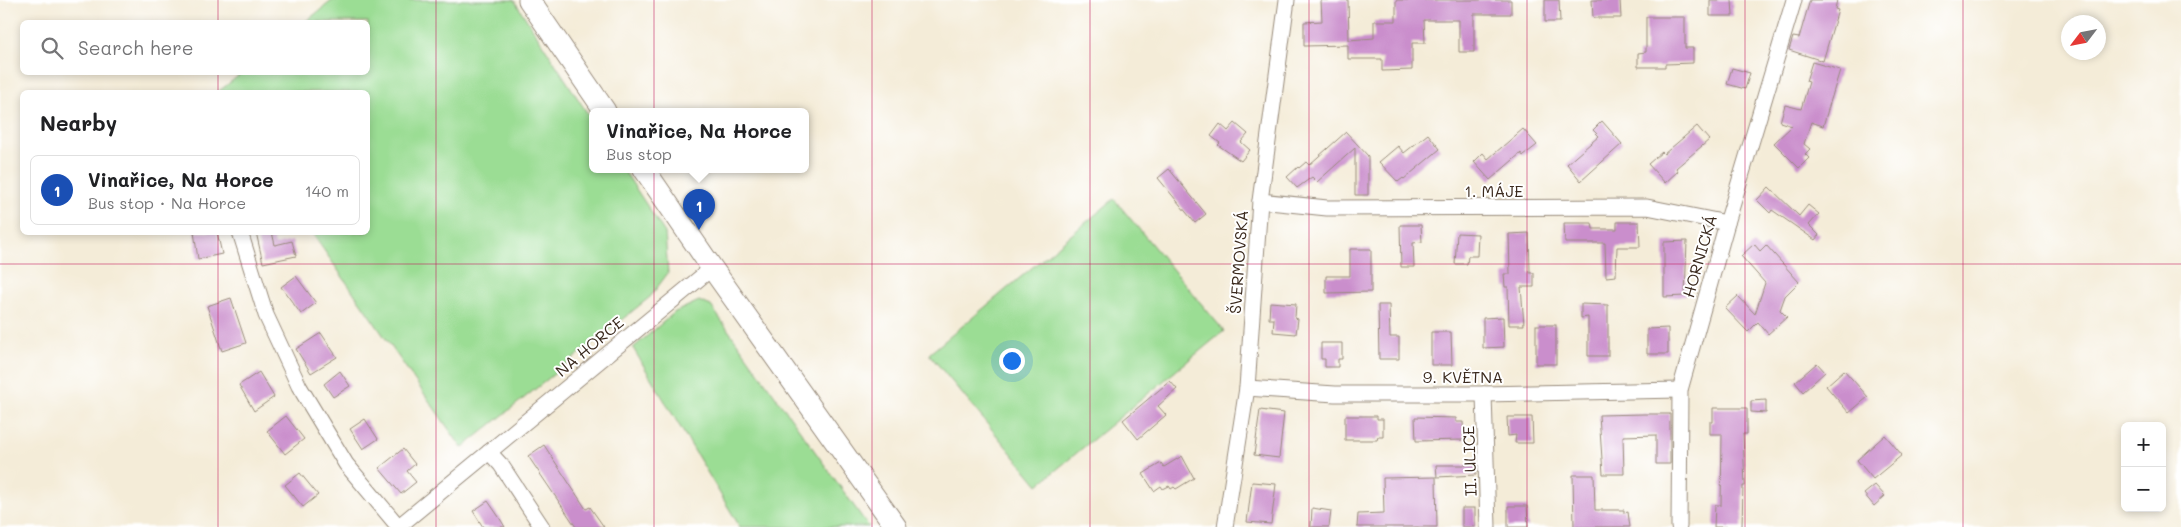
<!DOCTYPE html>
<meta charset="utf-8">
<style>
:root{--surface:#fff;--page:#f6f6f6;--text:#202124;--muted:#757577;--line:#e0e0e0;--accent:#db2777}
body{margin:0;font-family:Mali,sans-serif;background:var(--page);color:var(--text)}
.controls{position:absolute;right:15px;bottom:15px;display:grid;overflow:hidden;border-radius:8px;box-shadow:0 2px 8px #0003}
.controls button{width:45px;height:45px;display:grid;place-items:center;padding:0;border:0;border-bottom:1px solid var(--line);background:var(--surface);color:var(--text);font:25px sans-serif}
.compass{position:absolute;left:2061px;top:15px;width:45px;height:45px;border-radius:50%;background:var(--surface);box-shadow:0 2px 8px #0003;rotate:238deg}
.you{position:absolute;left:1011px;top:360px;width:18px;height:18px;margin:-12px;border:4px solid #fff;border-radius:50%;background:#1a73e8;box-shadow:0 0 0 8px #1a73e833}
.badge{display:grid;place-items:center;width:32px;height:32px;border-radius:50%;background:var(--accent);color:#fff;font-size:16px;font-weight:700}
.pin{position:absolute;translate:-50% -41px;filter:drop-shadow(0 1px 2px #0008)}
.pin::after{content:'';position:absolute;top:26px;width:18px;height:15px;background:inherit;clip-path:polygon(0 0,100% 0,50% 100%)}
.popup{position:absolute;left:589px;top:108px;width:220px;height:65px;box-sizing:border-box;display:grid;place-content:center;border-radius:8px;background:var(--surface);filter:drop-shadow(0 1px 4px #0005);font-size:16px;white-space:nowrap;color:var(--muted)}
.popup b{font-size:19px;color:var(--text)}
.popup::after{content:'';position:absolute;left:50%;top:100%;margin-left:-10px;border:10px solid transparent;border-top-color:var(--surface)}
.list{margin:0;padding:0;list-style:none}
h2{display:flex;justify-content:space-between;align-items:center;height:65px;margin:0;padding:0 20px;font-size:21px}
h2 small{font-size:16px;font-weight:400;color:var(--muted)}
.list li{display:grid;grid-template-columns:32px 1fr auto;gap:15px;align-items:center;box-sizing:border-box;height:70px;margin:0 10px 10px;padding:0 10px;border:1px solid var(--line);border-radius:8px}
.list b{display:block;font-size:19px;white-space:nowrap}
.list p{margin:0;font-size:16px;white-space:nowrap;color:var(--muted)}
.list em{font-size:16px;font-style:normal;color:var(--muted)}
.icon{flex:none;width:28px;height:28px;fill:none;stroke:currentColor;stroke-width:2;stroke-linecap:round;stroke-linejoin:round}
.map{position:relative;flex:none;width:2181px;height:527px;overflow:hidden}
.search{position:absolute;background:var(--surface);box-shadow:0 2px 8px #0003;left:20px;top:20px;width:350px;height:55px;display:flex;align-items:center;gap:12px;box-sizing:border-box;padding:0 18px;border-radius:8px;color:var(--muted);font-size:19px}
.panel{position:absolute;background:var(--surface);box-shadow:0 2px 8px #0003;left:20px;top:90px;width:350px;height:145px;border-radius:8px}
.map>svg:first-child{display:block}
.green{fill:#9bdd94;stroke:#6b8459}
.building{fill:#ca8ecc}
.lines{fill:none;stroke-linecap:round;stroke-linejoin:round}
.minor-casing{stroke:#988b7b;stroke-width:17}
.secondary-casing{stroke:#988b7b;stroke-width:23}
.minor{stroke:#fff;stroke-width:15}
.secondary{stroke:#fff;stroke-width:21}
.grid{fill:none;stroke:#c2185b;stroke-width:1;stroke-opacity:0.55}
.labels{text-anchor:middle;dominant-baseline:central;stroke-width:4;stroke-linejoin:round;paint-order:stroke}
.street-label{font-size:16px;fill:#3b2a1e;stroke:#fff}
</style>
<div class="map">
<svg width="2181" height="527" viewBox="0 0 2181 527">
<rect width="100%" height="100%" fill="#fff"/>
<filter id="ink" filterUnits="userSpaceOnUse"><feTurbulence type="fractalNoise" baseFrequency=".02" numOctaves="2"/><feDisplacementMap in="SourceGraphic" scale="10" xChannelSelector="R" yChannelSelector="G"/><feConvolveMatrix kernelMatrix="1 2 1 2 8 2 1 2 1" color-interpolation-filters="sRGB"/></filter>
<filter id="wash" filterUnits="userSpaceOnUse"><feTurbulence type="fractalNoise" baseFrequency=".0096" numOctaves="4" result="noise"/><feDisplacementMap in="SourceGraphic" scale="20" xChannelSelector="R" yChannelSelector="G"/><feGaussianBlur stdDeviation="1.12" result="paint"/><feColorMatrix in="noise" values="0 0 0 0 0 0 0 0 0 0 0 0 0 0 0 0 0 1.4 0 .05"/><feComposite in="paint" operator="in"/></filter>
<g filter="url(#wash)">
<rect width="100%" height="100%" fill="#f4ecd8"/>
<g class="green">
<path d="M333,0H514L593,122V169H623L665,233L668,273L650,297L462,448L312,233L368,232V92H218L242,73L368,72V22H305Z"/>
<path d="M1114,199L1224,331L1038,485L929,354Z"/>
<path d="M699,301L711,306L869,527H740L633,348L675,312Z"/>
</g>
<g id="blocks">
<g class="building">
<path d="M1321,0H1348L1349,40L1374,38V21H1396V0H1511V14H1474V52H1459V20H1424L1425,43H1412V70L1382,71V59H1348V45L1304,46V22L1322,21Z"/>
<path d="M1545,0H1559L1560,22H1545Z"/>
<path d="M1592,0H1620L1621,18H1593Z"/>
<path d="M1710,0H1732L1733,16H1710Z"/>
<path d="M1810,0H1837L1835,9L1838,10L1823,61L1789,50L1793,37L1799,38Z"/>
<path d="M1646,17H1685V48H1693V63L1665,64V67H1638V53L1646,52Z"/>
<path d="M1812,62L1840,70L1823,126L1811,122L1804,144L1810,149L1805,154L1809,158L1799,168L1774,143L1792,126L1780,122L1785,105L1801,109L1809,82L1806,81Z"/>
<path d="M1732,68L1750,73L1745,89L1727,84Z"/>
<path d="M1602,121L1622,144L1581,181L1567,164L1599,136L1593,130Z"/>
<path d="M1235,123L1248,134L1241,142L1250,150L1241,161L1218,145L1220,143L1211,136L1220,124L1228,131Z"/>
<path d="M1697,126L1709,140L1676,168L1678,171L1665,183L1648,164L1662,152L1664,154Z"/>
<path d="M1523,129L1537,145L1523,156L1521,153L1490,180L1474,162L1483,153L1488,159Z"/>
<path d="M1346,132L1368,156V195H1355V148L1317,182L1312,177L1297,188L1287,177L1298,167L1299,168L1306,162L1309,165Z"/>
<path d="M1428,134L1440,149L1404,179L1403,178L1398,182L1379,162L1398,146L1404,153Z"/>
<path d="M1169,169L1206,214L1195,223L1158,178Z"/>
<path d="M1769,187L1799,216L1808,205L1819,214L1809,225L1819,235L1815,240L1772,210L1770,213L1757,200Z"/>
<path d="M1617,222H1639L1640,247H1617L1616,276L1606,277L1605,243H1565L1564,223H1592L1593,229H1617Z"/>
<path d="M1400,225H1421L1422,242L1413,243L1414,267H1401Z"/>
<path d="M194,232H217L222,254L198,259Z"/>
<path d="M256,232H272L275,245L292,241L296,256L263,263Z"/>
<path d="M1457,233L1478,234L1477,256H1468L1467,264H1455Z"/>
<path d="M1529,233L1530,273H1534V287H1521L1524,325H1509L1508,287H1505L1504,274H1510L1509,234Z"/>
<path d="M1687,241L1685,296L1664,297V242Z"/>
<path d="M1754,244L1760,251L1766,245L1799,282L1785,296L1780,310L1787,317L1768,334L1758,322L1748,332L1725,308L1738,296L1755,314L1765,283L1741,256Z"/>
<path d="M1350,249H1371V292L1326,293V276H1350Z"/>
<path d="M296,276L316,303L301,314L281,287Z"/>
<path d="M231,298L246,343L222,351L207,306Z"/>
<path d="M1270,302L1296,304L1295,318L1298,319L1296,334L1273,332L1274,319H1269Z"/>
<path d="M1581,304L1608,305V356H1588V317L1581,318Z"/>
<path d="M1378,305H1389L1390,337H1399V359H1379Z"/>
<path d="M1503,317L1504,347L1483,348V318Z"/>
<rect x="1536" y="325" width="20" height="39"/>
<path d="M1668,328V354H1647V329Z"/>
<path d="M1431,332H1451L1452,365H1431Z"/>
<path d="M321,333L337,357L311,373L296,349Z"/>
<path d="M1321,343H1342V359H1338V367H1325V359H1321Z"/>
<path d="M1817,363L1825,372L1803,392L1795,382Z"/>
<path d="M1844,370L1868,397L1849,413L1826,386Z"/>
<path d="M340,371L350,386L333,397L324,384Z"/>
<path d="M259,372L274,397L254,411L239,385Z"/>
<path d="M1170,381L1177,389L1158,406L1166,415L1138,439L1123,420Z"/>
<path d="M1766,400V413L1751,412V401Z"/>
<path d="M1713,408H1747V434H1743L1745,486H1743L1742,527H1714L1715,505H1721L1722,434H1710V422H1713Z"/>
<path d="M1260,410L1284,413L1279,458L1254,455Z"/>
<path d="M1644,414H1670V464H1656V435L1623,436L1624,474H1603L1599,415Z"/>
<path d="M286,416L304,439L285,454L267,431Z"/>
<path d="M1345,416H1377V419H1383V437H1378L1377,440H1345Z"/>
<path d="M1415,417L1456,418V422H1463L1464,440L1416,441Z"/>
<path d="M1507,417H1532L1533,443H1515L1516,435L1508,436Z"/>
<path d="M365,419L378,439L363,449L350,429Z"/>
<path d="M1885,435L1902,455L1873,479L1857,460Z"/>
<path d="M544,445L586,509L590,507L604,527H576L528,456Z"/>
<path d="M403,449L415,464L407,471L416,482L401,494L379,468Z"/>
<path d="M1182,456L1194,478L1176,489L1174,487L1171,489L1169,486L1163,489L1161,486L1154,491L1143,474L1161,463L1164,467Z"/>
<path d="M1436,465H1475L1476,475L1437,477Z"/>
<path d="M300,473L318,495L303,507L285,485Z"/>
<path d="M1573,475H1594L1595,510H1624V513L1628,512L1630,527H1574Z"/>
<path d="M1436,477L1437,527H1357L1358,514L1384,513L1383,478Z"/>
<path d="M1252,482L1276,484L1271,524L1247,522Z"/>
<path d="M1875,485L1885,496L1874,506L1864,494Z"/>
<path d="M488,501L499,517L505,527H483L473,511Z"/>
<path d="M1508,506H1527L1528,527H1508Z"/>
<path d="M1312,508L1331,511L1329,527H1311Z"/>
<rect x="1462" y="508" width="13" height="19"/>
</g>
</g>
</g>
<g filter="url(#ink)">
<use href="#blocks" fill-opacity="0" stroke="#988b7b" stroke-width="1"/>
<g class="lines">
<defs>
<g id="minor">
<path d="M1260,201L1327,208L1647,207L1727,223"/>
<path d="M240,232L266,315L299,386L346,464L398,526"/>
<path d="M1247,388L1335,394H1484L1680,390"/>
<path d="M1484,394L1488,527"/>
<path d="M489,452L501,465L542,527"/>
<path d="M398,527L712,268"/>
<path d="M1225,527L1247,388L1260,201L1287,0"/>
<path d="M1679,527L1680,390L1727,223L1794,0"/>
</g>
<g id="secondary">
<path d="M529,0L605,111"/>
<path d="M644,169L712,268L896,527"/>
</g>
</defs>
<use href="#minor" class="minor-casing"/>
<use href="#secondary" class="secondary-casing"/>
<use href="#minor" class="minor"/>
<use href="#secondary" class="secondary"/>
</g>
</g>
<path class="grid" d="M218,0V22M436,0V527M654,0V527M872,0V527M1090,0V527M1309,0V527M1527,0V527M1745,0V527M1963,0V527M218,72V92M218,232V527M0,264H2181"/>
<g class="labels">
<g class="street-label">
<text x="1494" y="190">1. MÁJE</text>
<text transform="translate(1699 256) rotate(-74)">HORNICKÁ</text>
<text transform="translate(1238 262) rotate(-86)">ŠVERMOVSKÁ</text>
<text transform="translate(589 346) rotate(-40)">NA HORCE</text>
<text x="1463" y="376">9. KVĚTNA</text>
<text transform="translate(1469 461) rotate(-92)">II. ULICE</text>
</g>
</g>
</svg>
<div class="controls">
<button>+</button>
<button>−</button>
</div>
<svg class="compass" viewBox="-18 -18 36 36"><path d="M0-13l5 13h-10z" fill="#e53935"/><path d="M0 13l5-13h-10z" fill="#757577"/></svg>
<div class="you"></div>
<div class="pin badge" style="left:699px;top:230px;background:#1a4fb4">1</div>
<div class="popup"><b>Vinařice, Na Horce</b>Bus stop</div>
<div class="search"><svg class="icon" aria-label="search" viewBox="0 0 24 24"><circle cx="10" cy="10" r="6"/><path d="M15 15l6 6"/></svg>Search here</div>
<section class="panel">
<h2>Nearby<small></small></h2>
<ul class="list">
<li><span class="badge" style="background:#1a4fb4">1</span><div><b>Vinařice, Na Horce</b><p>Bus stop · Na Horce</p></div><em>140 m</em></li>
</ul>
</section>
</div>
